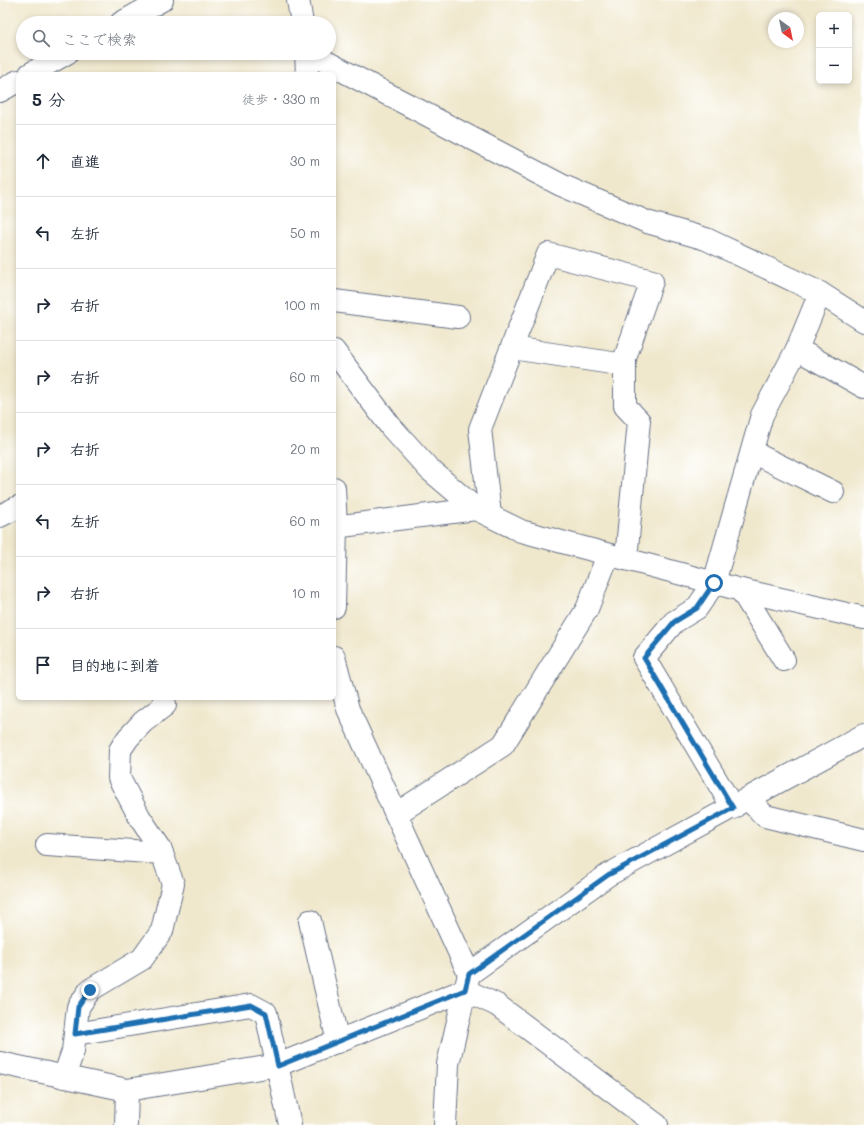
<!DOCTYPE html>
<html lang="ja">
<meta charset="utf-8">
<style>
:root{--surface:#fff;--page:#f6f6f7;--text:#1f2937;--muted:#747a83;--line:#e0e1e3}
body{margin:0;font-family:Mali,"Klee One",sans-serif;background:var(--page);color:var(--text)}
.controls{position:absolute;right:12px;top:12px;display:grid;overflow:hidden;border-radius:6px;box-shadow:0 2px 6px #0003}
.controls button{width:36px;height:36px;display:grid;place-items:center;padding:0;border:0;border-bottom:1px solid var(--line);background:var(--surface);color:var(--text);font:20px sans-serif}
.compass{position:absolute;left:768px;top:12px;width:36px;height:36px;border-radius:50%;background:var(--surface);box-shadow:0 2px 6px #0003;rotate:147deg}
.stop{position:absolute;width:12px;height:12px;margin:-9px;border:3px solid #1f6fb2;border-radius:50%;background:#fff}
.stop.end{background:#1f6fb2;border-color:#fff;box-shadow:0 1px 4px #0008}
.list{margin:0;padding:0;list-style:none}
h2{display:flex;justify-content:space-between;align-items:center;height:52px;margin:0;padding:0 16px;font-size:17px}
h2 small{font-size:13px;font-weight:400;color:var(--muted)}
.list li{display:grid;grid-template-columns:26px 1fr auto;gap:12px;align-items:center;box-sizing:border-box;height:72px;padding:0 16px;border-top:1px solid var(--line)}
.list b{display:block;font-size:15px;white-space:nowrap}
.list em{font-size:13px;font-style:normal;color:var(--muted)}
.icon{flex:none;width:22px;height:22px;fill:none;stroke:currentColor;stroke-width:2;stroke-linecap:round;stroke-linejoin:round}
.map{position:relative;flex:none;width:864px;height:1125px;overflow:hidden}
.search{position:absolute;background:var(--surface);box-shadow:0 2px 6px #0003;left:16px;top:16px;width:320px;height:44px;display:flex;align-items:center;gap:10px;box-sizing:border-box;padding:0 14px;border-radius:22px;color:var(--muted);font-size:15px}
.panel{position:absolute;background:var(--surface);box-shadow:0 2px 6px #0003;left:16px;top:72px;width:320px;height:628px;border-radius:6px}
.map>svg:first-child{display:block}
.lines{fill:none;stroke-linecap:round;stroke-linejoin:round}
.minor-casing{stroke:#667085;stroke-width:24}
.minor{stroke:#fff;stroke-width:22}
.route{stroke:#1f6fb2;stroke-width:5}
</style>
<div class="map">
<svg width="864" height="1125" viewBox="0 0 864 1125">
<rect width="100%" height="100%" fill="#fff"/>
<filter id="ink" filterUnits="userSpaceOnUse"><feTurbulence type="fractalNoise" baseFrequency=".025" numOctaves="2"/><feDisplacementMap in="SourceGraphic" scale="8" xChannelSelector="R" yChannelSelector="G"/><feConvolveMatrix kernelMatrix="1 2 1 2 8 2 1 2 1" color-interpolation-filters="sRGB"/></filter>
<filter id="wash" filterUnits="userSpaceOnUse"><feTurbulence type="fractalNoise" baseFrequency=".012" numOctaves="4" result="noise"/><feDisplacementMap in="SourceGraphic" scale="16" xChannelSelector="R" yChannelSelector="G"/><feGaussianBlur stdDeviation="0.9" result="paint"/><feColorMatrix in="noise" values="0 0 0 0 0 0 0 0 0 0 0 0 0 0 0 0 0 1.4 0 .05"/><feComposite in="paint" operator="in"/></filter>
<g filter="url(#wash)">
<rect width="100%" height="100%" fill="#f0e8cd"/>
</g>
<g filter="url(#ink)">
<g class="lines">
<defs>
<g id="minor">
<path d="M298,0L302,23"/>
<path d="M121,23L162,0"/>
<path d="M306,53L307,74"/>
<path d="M309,53L561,185L647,222L706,239L820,293L864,321"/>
<path d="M30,74L67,53"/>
<path d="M0,91L18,81"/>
<path d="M334,301L458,317"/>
<path d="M512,348L625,365"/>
<path d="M797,349L864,387"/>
<path d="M334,351L391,427L429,469L476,509L521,531L741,590L864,618"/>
<path d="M752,452L833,492"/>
<path d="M334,488L336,526L334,607"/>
<path d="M490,515L480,429L548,254L652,281L625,358V406L639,421L626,559"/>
<path d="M0,516L18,507"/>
<path d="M334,527L476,509"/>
<path d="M741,590L784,660"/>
<path d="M334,657L348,709L469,974L448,1064L445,1125"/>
<path d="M748,799L765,816L864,840"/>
<path d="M733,808L644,658L674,622L697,608L714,583L762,415L797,349L820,293"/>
<path d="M396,814L503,745L587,609L608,555"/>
<path d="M47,845L162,853"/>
<path d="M310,921L338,1042"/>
<path d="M469,974L608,875L864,735"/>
<path d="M75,1034L251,1005L266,1013L290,1125"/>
<path d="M0,1063L127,1090L278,1065L465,990L497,1005L657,1125"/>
<path d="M64,1077L73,1051L78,1007L90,990L142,959L162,931L173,884L160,848L140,818L119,778L120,750L128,738L143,722L165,705L164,698"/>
<path d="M126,1125L127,1090"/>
</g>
</defs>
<use href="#minor" class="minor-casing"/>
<use href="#minor" class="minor"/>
</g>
</g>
<g class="lines" filter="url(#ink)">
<path class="route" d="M90,990L78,1007L75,1034L251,1005L266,1013L278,1066L465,990L469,974L608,875L733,808L644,658L674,622L697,608L714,583"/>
</g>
</svg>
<div class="controls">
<button>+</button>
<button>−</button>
</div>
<svg class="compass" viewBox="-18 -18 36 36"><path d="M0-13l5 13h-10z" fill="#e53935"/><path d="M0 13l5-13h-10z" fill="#747a83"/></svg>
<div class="stop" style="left:714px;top:583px"></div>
<div class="stop end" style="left:90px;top:990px"></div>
<div class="search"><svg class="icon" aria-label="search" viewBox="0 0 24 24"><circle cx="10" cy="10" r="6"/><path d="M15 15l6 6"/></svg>ここで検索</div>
<section class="panel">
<h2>5 分<small>徒歩 · 330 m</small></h2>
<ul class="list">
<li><svg class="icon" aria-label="ahead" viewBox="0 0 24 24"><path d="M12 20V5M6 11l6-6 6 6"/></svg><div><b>直進</b></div><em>30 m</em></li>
<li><svg class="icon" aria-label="left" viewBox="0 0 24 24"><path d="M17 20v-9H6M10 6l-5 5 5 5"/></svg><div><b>左折</b></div><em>50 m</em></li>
<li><svg class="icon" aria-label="right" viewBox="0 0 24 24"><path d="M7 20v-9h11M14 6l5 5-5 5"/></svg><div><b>右折</b></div><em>100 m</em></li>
<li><svg class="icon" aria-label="right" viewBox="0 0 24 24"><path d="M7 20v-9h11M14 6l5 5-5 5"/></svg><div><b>右折</b></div><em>60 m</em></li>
<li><svg class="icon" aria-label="right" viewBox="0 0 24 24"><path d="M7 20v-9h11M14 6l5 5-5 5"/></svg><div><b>右折</b></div><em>20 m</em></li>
<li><svg class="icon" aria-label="left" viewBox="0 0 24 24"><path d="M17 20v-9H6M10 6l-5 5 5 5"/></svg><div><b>左折</b></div><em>60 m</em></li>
<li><svg class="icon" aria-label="right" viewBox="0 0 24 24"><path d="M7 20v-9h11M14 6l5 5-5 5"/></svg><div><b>右折</b></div><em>10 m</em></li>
<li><svg class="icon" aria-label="arrive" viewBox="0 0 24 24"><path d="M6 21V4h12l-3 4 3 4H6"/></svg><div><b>目的地に到着</b></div></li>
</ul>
</section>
</div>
